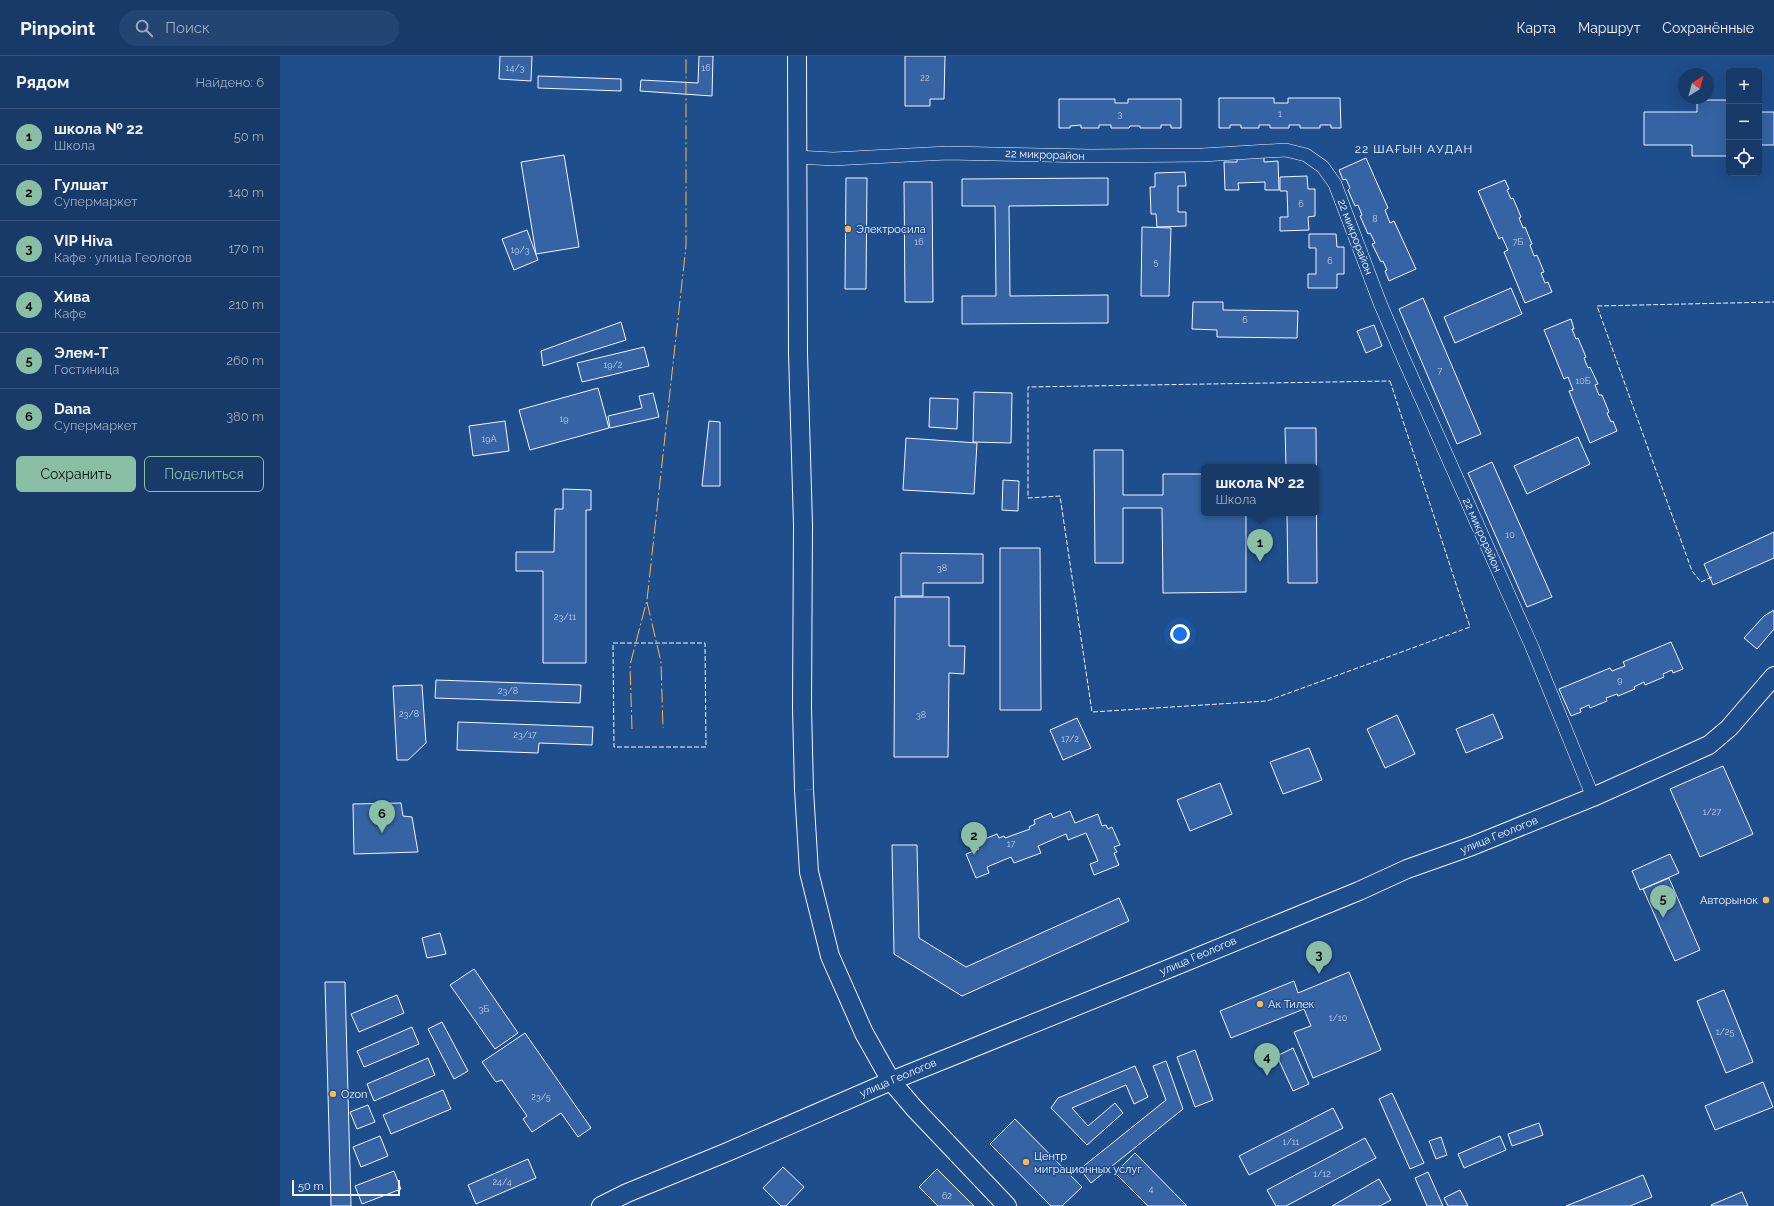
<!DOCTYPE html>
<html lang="ru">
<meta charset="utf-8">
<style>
:root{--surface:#173a69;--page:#244571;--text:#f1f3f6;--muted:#9eadc0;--line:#36547d;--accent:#8abfa5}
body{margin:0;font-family:Raleway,sans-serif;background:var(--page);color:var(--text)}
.controls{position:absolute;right:12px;top:12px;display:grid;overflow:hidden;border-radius:6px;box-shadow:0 4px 16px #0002}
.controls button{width:36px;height:36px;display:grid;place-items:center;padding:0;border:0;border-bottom:1px solid var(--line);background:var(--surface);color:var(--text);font:20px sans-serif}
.compass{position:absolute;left:1398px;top:12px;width:36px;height:36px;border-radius:50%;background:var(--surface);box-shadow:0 4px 16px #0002;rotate:36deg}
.scale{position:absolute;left:12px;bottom:10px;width:108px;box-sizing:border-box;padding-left:4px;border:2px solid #f2f6ff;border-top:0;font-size:11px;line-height:14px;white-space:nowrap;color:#f2f6ff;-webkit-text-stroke:3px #1f4e8c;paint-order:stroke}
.you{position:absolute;left:900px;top:578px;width:14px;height:14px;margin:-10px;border:3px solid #fff;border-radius:50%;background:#1a73e8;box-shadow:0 0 0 6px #1a73e833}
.badge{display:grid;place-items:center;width:26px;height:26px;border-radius:50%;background:var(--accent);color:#111;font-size:13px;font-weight:700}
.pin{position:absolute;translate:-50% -33px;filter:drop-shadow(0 1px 2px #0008)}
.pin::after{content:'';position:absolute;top:21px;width:14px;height:12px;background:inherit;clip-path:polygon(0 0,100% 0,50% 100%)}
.popup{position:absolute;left:921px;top:408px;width:118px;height:52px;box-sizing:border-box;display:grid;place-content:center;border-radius:6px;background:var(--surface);filter:drop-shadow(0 1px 3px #0005);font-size:13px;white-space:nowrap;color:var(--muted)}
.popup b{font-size:15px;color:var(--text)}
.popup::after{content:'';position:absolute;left:50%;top:100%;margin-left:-8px;border:8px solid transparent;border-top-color:var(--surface)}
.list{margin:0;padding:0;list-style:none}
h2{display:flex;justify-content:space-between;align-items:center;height:52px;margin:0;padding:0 16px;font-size:17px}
h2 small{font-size:13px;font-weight:400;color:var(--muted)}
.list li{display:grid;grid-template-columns:26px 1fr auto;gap:12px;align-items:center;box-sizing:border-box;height:56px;padding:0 16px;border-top:1px solid var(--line)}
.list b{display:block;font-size:15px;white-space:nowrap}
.list p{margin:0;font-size:13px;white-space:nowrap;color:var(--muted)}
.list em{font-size:13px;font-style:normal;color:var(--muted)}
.actions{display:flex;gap:8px;padding:12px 16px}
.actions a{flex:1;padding:9px 0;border:1px solid var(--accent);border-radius:6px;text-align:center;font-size:14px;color:var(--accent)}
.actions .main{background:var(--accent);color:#111}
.icon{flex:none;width:22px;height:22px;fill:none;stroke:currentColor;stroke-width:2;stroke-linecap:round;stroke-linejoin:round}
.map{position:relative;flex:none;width:1494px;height:1150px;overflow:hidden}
header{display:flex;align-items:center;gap:24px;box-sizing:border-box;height:56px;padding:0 20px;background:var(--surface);border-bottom:1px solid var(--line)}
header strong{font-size:19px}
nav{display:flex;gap:22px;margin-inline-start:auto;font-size:14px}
.search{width:280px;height:36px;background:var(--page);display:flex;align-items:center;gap:10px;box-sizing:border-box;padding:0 14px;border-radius:22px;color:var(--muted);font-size:15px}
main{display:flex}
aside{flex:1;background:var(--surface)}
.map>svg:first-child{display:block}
.building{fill:#3563a3;stroke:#f2f6ff}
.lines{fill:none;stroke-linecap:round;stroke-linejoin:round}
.street-casing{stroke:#f2f6ff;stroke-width:14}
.secondary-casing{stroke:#f2f6ff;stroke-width:20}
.street{stroke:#1f4e8c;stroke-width:13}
.secondary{stroke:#1f4e8c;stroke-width:18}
.fence{stroke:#f2f6ff;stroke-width:1;stroke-dasharray:5 2;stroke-linecap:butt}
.power{stroke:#ffb74d;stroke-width:1;stroke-dasharray:14 3 2 3;stroke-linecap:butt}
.poi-dot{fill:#ffb74d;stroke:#1f4e8c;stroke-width:1.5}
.labels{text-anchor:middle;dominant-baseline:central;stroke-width:3;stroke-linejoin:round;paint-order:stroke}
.number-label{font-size:9px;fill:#c3d1e8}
.street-label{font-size:11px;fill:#f2f6ff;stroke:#1f4e8c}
.poi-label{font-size:11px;fill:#f2f6ff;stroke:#1f4e8c;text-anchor:start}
.neighbourhood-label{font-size:12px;letter-spacing:1px;fill:#f2f6ff;stroke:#1f4e8c}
</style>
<header>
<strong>Pinpoint</strong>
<div class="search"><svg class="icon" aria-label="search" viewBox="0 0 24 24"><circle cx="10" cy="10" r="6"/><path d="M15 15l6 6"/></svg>Поиск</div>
<nav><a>Карта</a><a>Маршрут</a><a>Сохранённые</a></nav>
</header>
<main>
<aside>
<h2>Рядом<small>Найдено: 6</small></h2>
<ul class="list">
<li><span class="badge">1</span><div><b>школа № 22</b><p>Школа</p></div><em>50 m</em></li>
<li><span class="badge">2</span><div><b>Гулшат</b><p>Супермаркет</p></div><em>140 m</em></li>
<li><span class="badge">3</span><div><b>VIP Hiva</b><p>Кафе · улица Геологов</p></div><em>170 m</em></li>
<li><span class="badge">4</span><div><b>Хива</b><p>Кафе</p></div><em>210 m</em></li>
<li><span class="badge">5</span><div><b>Элем-Т</b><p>Гостиница</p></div><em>260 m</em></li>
<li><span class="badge">6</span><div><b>Dana</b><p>Супермаркет</p></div><em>380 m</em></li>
</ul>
<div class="actions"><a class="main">Сохранить</a><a>Поделиться</a></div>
</aside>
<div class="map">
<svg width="1494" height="1150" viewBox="0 0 1494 1150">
<rect width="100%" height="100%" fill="#1f4e8c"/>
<g class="building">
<path d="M220,0H252L251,25L219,23Z"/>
<path d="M419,0H433L432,40L360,35L361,24L418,27Z"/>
<path d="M625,0H665L664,43H650V50H625Z"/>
<path d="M258,20L341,23V35L258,32Z"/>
<path d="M939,42H994V47H1008V42H1060L1061,72H1051V69H1040V72H1020V69H1009V72H990V69H979V72H961V69H950V72H939Z"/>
<path d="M779,43H835V47H848V43H901V72H891V69H881V72H860V70H850L849,72H831V69H819V72H801V69L790,70V72H779Z"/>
<path d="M1417,44H1449V100H1412V89H1364V56H1417Z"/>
<rect x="1479" y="56" width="15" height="33"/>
<path d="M284,99L299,191L256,198L241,106Z"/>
<path d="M957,99H984V106L998,105L999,134H985V126L958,127L959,134H945L944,106H957Z"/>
<path d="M1086,102L1108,152L1105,154L1110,167L1114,165L1136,213L1109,225L1105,215L1107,214L1103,205L1101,206L1092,188L1095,187L1090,177L1088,178L1080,160L1082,159L1078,149L1075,150L1068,134L1070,132L1066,123L1063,124L1059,114Z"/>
<path d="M905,116L906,130H898V156H906V170L877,171L876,158H871L870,131H875V117Z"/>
<path d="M1027,120L1028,133H1035V160L1028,161L1029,174L1000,175V161H1008L1007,135H1000V121Z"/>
<path d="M566,122H587L586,233H565Z"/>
<path d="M828,122V149L729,150L730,240L828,239V267L682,268V240H716L715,150H682V123Z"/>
<path d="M1225,124L1229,133L1227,134L1231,143L1233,142L1241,161L1239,162L1243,172L1245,171L1252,188L1250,189L1254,200L1257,199L1264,216L1261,217L1265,227L1268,226L1272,236L1245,247L1224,196L1228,194L1222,181L1219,183L1198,135Z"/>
<path d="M624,126H652L653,246H625Z"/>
<path d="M862,171L891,172L889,240H861Z"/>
<path d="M247,174L258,204L234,214L222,183Z"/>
<path d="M1029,178H1056L1057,191H1064V218H1057V232H1028V218H1036V192H1029Z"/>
<path d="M1231,232L1242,258L1175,287L1164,261Z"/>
<path d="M1143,242L1201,378L1177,388L1119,253Z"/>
<path d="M913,246H943V254L1018,255L1017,282L937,281V274L912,273Z"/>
<path d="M1291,263L1294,273H1292L1296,283L1298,282L1306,301L1304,302L1308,312L1310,311L1318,328L1315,329L1319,339H1322L1329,356L1327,357L1331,366L1333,365L1337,375L1310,387L1289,335L1293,334L1288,321L1284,323L1264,274Z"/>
<path d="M341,266L346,284L263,310L261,295Z"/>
<path d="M1094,269L1102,290L1086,297L1077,275Z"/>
<path d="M364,291L369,310L302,326L297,307Z"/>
<path d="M318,332L329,372L250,394L239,354Z"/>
<path d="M694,336L732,337L731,387L693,386Z"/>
<path d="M373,337L379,361L330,372L328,360L362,352L359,340Z"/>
<path d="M650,342L678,343L677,373L649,371Z"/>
<path d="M225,365L229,395L193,400L189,370Z"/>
<path d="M429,365L440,366V430H422Z"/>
<path d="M1005,372H1036L1037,527H1008L1007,457H1036V411H1006Z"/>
<path d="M1298,381L1310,408L1247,438L1234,410Z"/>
<path d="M626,382L697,387L694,438L623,434Z"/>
<path d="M814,394H843V439H883V418H924V457H966V536L883,537L882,452H843V507H815Z"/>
<path d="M1212,406L1272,541L1247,551L1188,417Z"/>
<path d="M723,424L739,425L738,455L722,454Z"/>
<path d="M283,433L311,434V454H306V607H263V515H236V496H274L275,453H283Z"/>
<path d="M1494,476V502L1433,529L1424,508Z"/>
<path d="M720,492H760L761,654H720Z"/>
<path d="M621,497L703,498V527H643V540H621Z"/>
<path d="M615,541H669V590H685L684,618L669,617L668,701H614Z"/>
<path d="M1494,554V573L1477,593L1464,582L1484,560Z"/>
<path d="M1391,586L1403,613L1393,617L1392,614L1383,618L1384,621L1365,629L1364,626L1354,631L1355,633L1338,640L1337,638L1326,642L1327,645L1310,652L1309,649L1300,653L1301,656L1291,660L1279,633L1330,612L1332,615L1345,610L1343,606Z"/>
<path d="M156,624L301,629L300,647L155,642Z"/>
<path d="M142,629L146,687L128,704H117L113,630Z"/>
<path d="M1213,658L1223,682L1186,697L1176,673Z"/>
<path d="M1117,659L1135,698L1105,712L1087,673Z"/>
<path d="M797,662L811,692L783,704L770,674Z"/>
<path d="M178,666L313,671L312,689L259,687L258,697L177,694Z"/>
<path d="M1029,692L1042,724L1003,738L990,706Z"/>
<path d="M1443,710L1473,778L1420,801L1390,733Z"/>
<path d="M940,727L952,758L910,775L897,744Z"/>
<path d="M121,747L123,760L132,761L138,796L74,798L73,748Z"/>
<path d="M790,755L795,767L818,758L822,770L826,769L828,773L832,771L840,789L834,791L837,796L834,797L839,809L814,819L810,808L818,805L806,777L788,784L786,778L758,790L761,797L734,807L731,801L707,811L709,817L696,822L686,798L699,793L697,789L703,787L702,784L717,778L719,782L724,780L725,782L750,773L749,771L755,768L754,764L771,757L773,762Z"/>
<path d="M612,789H637L639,882L686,911L839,842L849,865L682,940L614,898Z"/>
<path d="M1390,798L1399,817L1360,834L1352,815Z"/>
<path d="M1389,822L1420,894L1395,905L1363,833Z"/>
<path d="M160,877L166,898L147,902L142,882Z"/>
<path d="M194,913L238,977L215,993L170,929Z"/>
<path d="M1069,916L1101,994L1033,1022L1014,976L1031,970L1024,953L951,982L940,955L1014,925L1018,937Z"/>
<path d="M45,926H65L71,1150H51Z"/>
<path d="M1444,934L1473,1006L1446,1017L1417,945Z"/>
<path d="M117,939L124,957L79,976L71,958Z"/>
<path d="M162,966L188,1015L174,1023L148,973Z"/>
<path d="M132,971L139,988L84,1011L77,995Z"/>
<path d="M245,977L311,1072L298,1081L281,1057L252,1076L243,1063L247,1060L222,1024L216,1026L202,1006Z"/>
<path d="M1013,992L1029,1028L1013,1035L997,1000Z"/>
<path d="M915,994L933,1044L915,1051L897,1001Z"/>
<path d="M148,1002L155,1019L94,1045L87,1028Z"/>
<path d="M886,1005L903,1053L811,1127L800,1113L886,1044L873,1010Z"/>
<path d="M855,1010L868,1041L854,1048L846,1029L792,1052L808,1070L835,1047L843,1057L807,1089L771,1052L778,1042Z"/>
<path d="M1483,1026L1493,1051L1435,1074L1425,1050Z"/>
<path d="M163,1034L171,1053L111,1078L103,1059Z"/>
<path d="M1112,1037L1144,1107L1130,1113L1099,1043Z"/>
<path d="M88,1049L95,1066L77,1073L70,1056Z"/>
<path d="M1053,1052L1063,1072L969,1119L959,1100Z"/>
<path d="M735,1063L802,1131L782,1150H771L710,1088Z"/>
<path d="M1259,1067L1263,1079L1232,1090L1228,1078Z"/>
<path d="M100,1080L108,1100L81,1111L73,1091Z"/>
<path d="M1220,1080L1226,1094L1184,1112L1178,1098Z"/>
<path d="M1161,1081L1167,1099L1156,1103L1149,1085Z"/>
<path d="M1085,1082L1096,1102L1006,1150H996L987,1134Z"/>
<path d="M855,1097L907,1150H868L835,1117Z"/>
<path d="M248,1103L256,1122L196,1148L188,1129Z"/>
<path d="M503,1111L524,1131L506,1150H501L483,1132Z"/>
<path d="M657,1113L694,1150H658L639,1131Z"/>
<path d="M114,1115L121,1133L82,1148L75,1130Z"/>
<path d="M1148,1116L1163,1150H1147L1135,1122Z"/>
<path d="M1363,1119L1372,1141L1350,1150H1286Z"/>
<path d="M1099,1123L1111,1144L1100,1150H1052Z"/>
<path d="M1180,1134L1188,1150H1168L1164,1142Z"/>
<path d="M1462,1136L1468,1150H1432L1431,1149Z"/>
</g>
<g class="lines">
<defs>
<path id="street" d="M517,101L553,103L667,97L811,100L922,99L1006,94L1026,99L1043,111L1055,128L1100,247L1122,299L1252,591L1313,741"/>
<g id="secondary">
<path d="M517,0L518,297L523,469L522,652L524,734L529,816L550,900L584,977L611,1025L634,1052L727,1150"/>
<path d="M321,1150L347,1137L445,1097L611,1025L893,911L1079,835L1127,813L1192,790L1313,741L1429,689L1449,672L1494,620"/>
</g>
</defs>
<use href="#street" class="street-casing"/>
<use href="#secondary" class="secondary-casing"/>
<use href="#street" class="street"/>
<use href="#secondary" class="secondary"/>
<g class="fence">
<path d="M1110,325L1190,571L987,645L812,656L780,440L748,442V331Z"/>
<path d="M1432,521L1421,526L1412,515L1317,250L1494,246"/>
<path d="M333,587H425L426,691H334Z"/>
</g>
<g class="power">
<path d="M367,546L381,606L383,672"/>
<path d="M352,673L350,609L367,544L406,190V0"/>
</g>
</g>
<g class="poi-dot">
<circle cx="568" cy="173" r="4"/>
<circle cx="1486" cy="844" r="4"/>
<circle cx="980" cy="948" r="4"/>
<circle cx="53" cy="1038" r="4"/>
<circle cx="746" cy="1106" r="4"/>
</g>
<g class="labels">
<g class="number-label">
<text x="235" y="12">14/3</text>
<text x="426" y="12">16</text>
<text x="645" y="22">22</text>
<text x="840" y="58">3</text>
<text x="1000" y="58">1</text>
<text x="1021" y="148">6</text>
<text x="1095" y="163">8</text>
<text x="639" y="186">16</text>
<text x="1238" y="186">7Б</text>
<text x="240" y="194">19/3</text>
<text x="1050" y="205">6</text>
<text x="876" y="206">5</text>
<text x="965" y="264">6</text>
<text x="333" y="309">19/2</text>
<text x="1160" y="315">7</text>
<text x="1303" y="325">10Б</text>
<text x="284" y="363">19</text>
<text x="209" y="383">19А</text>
<text x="1230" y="479">10</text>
<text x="662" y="512">38</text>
<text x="285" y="561">23/11</text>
<text x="1340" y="624">9</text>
<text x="228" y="635">23/8</text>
<text x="129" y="658">23/8</text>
<text x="641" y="659">38</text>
<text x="245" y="679">23/17</text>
<text x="790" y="683">17/2</text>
<text x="1432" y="756">1/27</text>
<text x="731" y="788">17</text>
<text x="204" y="953">3Б</text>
<text x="1058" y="962">1/10</text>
<text x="1445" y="976">1/25</text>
<text x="261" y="1041">23/5</text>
<text x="1011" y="1086">1/11</text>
<text x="1042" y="1118">1/12</text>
<text x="222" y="1126">24/4</text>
<text x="871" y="1133">4</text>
<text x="667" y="1140">62</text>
</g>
<g class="street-label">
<text transform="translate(765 99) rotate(2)">22 микрорайон</text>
<text transform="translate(1075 181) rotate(69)">22 микрорайон</text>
<text transform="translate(1202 479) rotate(66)">22 микрорайон</text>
<text transform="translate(1219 779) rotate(-22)">улица Геологов</text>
<text transform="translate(918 900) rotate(-23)">улица Геологов</text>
<text transform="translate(618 1022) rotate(-23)">улица Геологов</text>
</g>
<g class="poi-label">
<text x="576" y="173">Электросила</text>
<text x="1478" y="844" text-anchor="end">Авторынок</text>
<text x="988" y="948">Ак Тилек</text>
<text x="61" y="1038">Ozon</text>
<text x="754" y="1100">Центр<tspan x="754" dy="13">миграционных услуг</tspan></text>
</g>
<g class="neighbourhood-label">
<text x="1134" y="93">22 ШАҒЫН АУДАН</text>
</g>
</g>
</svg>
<div class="controls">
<button>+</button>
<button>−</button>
<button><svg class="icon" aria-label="locate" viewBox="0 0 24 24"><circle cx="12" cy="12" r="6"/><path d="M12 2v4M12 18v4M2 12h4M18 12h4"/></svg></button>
</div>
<svg class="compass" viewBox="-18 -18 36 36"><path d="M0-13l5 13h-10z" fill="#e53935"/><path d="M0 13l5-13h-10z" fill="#9eadc0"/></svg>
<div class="scale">50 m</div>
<div class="you"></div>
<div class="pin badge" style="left:980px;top:506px">1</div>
<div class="popup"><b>школа № 22</b>Школа</div>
<div class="pin badge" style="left:694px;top:799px">2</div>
<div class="pin badge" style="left:1039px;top:918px">3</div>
<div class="pin badge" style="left:987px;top:1020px">4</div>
<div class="pin badge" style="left:1383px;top:862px">5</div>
<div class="pin badge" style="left:102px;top:777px">6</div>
</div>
</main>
